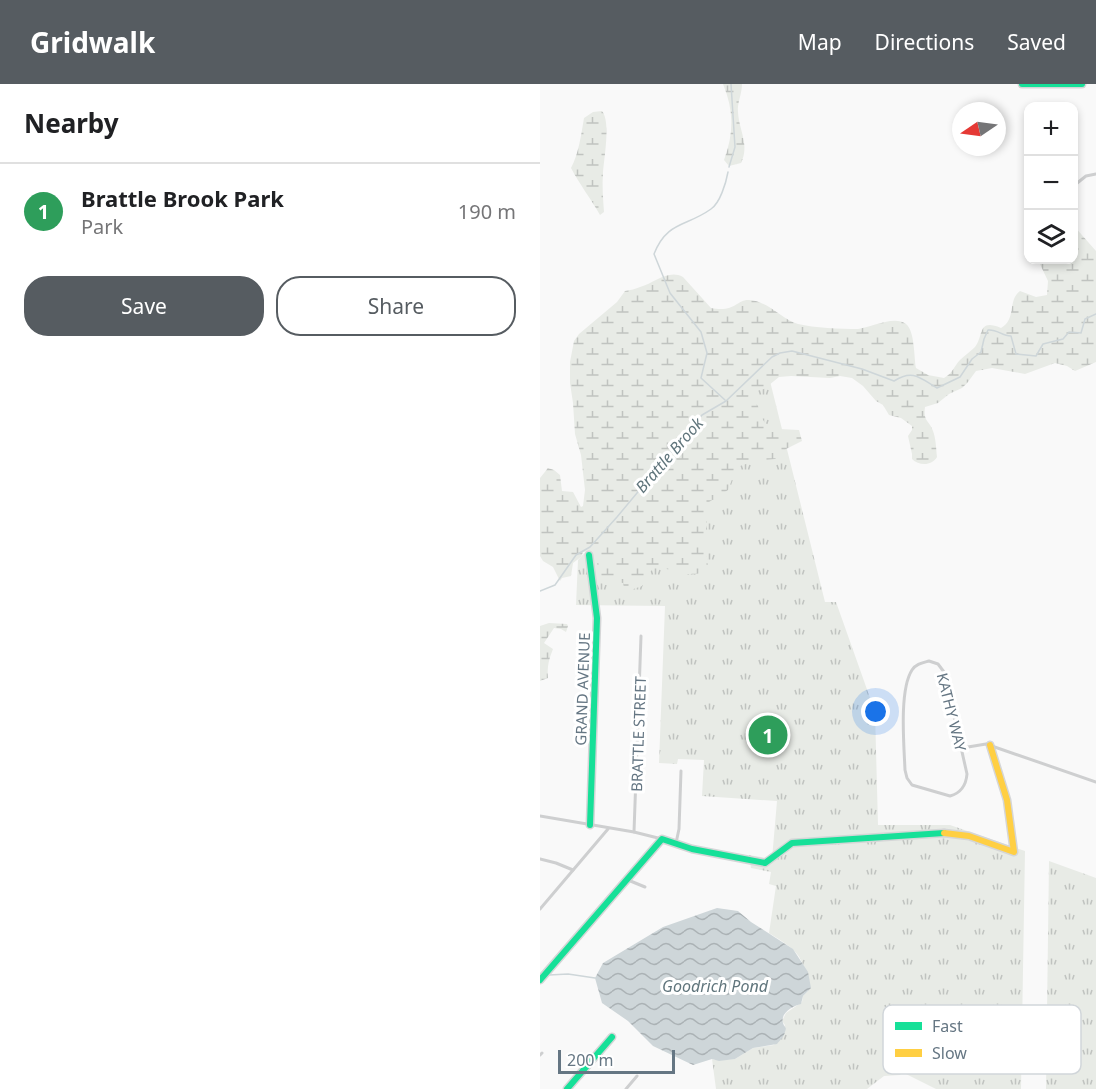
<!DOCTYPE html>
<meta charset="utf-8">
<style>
:root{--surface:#fff;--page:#f6f6f6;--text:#202124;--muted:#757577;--line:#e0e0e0;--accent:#565c61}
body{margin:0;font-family:"Noto Sans",sans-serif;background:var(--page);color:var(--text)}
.controls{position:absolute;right:18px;top:18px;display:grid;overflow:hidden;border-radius:12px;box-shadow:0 3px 9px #0003}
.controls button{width:54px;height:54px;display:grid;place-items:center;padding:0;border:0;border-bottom:2px solid var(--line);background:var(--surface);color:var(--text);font:30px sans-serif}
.compass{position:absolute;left:412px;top:18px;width:54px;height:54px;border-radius:50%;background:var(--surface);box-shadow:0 3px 9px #0003;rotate:257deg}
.scale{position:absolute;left:18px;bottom:15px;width:117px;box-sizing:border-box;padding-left:6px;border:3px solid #657683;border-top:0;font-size:16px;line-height:21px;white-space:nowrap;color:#657683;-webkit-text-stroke:4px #fff;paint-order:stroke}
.you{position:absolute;left:336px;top:628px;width:21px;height:21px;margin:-15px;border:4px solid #fff;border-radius:50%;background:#1a73e8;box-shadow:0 0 0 9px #1a73e833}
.badge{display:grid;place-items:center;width:39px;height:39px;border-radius:50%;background:var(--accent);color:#fff;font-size:20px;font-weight:700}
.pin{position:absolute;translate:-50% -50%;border:3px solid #fff;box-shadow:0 2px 6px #0006}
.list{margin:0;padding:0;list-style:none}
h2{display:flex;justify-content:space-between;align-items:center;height:78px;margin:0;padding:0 24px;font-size:26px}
h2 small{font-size:20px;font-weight:400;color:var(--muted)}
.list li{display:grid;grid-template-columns:39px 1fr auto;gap:18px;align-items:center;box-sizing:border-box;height:96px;padding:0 24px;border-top:2px solid var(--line)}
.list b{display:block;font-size:22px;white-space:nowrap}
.list p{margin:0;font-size:20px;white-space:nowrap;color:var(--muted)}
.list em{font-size:20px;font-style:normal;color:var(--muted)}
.actions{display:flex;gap:12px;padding:18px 24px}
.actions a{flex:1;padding:14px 0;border:2px solid var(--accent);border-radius:24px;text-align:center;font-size:21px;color:var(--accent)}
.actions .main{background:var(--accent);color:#fff}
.icon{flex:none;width:33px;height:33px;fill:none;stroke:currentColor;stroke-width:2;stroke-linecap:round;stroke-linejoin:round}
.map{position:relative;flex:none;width:556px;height:1005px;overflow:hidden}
header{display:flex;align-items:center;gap:36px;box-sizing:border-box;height:84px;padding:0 30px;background:var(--accent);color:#fff}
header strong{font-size:28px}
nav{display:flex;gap:33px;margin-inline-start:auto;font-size:21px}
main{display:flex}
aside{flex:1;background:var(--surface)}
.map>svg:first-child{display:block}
.grass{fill:url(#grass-tufts)}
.wetland{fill:url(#wetland-marsh)}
.water{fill:url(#water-waves)}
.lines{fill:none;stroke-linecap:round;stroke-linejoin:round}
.stream{stroke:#ced6d9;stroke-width:1.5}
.fast-casing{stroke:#d5d6d7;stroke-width:9}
.slow-casing{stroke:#d5d6d7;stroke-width:9}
.street{stroke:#cecfd0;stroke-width:3}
.fast{stroke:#16e098;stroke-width:6}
.slow{stroke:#ffcf43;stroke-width:6}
.labels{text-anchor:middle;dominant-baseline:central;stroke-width:6;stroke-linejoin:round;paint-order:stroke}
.street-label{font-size:15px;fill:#657683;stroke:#fff}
.water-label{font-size:16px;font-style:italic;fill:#60757c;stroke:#fff}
.key{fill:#fff;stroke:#d1d6da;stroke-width:1.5}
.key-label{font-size:16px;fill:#657683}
</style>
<header>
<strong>Gridwalk</strong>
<nav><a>Map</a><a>Directions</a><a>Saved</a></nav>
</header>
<main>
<aside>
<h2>Nearby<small></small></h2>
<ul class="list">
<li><span class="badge" style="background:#2e9e5b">1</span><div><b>Brattle Brook Park</b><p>Park</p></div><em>190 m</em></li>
</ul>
<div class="actions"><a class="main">Save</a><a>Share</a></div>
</aside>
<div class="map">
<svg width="556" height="1005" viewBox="0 0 556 1005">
<defs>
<pattern id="grass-tufts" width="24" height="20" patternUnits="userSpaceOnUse" patternTransform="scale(1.5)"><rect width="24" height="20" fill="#e8ebe6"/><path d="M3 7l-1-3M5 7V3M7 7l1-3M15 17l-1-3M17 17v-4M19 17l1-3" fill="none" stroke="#c0c3c0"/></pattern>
<pattern id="wetland-marsh" width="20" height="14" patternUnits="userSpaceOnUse" patternTransform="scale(1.5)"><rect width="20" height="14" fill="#e8ebe6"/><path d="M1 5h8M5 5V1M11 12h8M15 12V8" fill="none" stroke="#c0c3c0"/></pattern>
<pattern id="water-waves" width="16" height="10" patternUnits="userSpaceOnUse" patternTransform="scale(1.5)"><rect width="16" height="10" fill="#ced6d9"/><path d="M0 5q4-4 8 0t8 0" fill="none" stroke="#abb2b5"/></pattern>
</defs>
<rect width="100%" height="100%" fill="#f9f9f9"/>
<g class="grass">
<path d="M226,281L285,518H296L335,628L338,741H410L485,767L481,1005H396L362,988L360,991L344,992L327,1005H176L172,975L175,976L195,975L213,964L234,961L245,941L242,937L246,929L262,918L263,912L268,907C264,872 260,868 229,849L236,802L229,800L231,788L211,784L209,771L232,775L237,717L162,712L164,676L138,675L137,680L119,679L125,522L36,521L38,476L159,347Z"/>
<path d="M509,777L556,794V1005H506Z"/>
</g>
<g class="wetland">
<path d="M183,0H202C202,10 197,19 198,28C199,47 210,61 201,79L189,82L184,76C194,50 194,26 183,0Z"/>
<path d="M62,27C71,38 64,74 63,89C62,101 63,115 64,128L60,131C51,115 40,101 31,84C39,69 41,51 44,34L53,28Z"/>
<path d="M534,142L556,167V278L535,287L527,282L515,279L485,290L452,284L436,287L428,298L422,304L409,310L398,319L385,323C383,338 389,336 393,347C396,355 396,364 397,373C392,382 379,382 372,375V370L368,352L372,346V342L361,334L349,331L343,321L336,317L323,302L312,294L300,292L290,294L251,292L239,293L224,305L213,308L208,312L218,322L220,331L225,339L239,345L259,346L262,357L246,365L235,375L215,377L200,382L194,390L188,406L169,418L165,455L168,483C153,500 132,482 114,484L102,496V502L85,508L83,499L75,498L65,501L61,498L56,474L51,467L43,468L41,473L33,479L31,492L22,494L20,497L13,483L3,477L0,472V394L8,384L14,386L20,391L22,407L33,408L41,423L43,422L45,406L41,371L35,350L33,319L30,299V278L34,257L39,250L77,218L85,207C90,206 96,205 100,203C115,199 128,185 143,193L171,224C195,229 197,215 209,216C228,217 241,235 258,240C274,244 301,245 318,245C330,244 354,231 366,240C375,247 374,274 376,284L388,291L404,294C413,289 414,282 420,276C425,271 431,267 435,263C444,252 437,234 461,244C477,235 467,217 480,207L496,213L507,211L508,197L498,176H534Z"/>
<path d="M9,539L27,540L28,542L26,548L21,545L14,544L4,559L13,565C9,575 7,582 8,594L0,597V542Z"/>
</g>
<path class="water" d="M177,824L198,827L211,838L253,865L268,888L271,904L263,912L261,920C253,922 240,929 243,939C245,945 247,942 245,948C244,953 240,956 237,960L213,964L195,975L179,977L172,975L153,981L113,962L88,937L62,919L55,894L63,879L123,843Z"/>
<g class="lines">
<g class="stream">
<path d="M189,83L195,63L191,0"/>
<path d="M185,316L161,294L167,269L161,248L130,209L114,170C127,137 146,143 171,125C180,119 186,99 188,88"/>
<path d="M0,507L15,501L36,471L50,463L77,433L162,331L186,317L232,273L240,269L252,267L322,285L354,297C373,285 380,294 397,304L420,293L432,275L441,268L444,255L448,246C457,245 462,252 471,252L476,270L496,272L503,260L523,255L529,248L541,249L545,235L556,230"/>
<path d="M9,891L28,890L55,894"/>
</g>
<defs>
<g id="fast">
<path d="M482,0H542"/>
<path d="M49,471L57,534L50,741"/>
<path d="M0,896L122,755L152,765L225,779L252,759L404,749"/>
<path d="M27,1005L72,953"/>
</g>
<path id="slow" d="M404,749L429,752L474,768L467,716L450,661"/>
</defs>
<use href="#fast" class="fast-casing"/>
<use href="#slow" class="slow-casing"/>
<g class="street">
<path d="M536,100L546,92L556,90"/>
<path d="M389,577L398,580L404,588L427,690C426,702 421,709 410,712L372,701L367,694L365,686C364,661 359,606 372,586C376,580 382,579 389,577Z"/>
<path d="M422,664L446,660L556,698"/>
<path d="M0,732L94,748L122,755"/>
<path d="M94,748L101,552"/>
<path d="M136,759L139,745L141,687"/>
<path d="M0,775L16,779L33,786"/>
<path d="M88,796L105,803"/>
<path d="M0,825L68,745"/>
<path d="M0,971L2,969"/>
<path d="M86,1005L97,992"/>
</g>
<use href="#fast" class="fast"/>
<use href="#slow" class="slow"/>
</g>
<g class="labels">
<g class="street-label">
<text transform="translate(42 605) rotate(-88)">GRAND AVENUE</text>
<text transform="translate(412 628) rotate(76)">KATHY WAY</text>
<text transform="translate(98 650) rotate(-88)">BRATTLE STREET</text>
</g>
<g class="water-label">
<text transform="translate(129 371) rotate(-49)">Brattle Brook</text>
<text x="175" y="902">Goodrich Pond</text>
</g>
</g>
<rect x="343" y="921" width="198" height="69" rx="9" class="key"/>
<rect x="355" y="938" width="27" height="8" fill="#16e098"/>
<rect x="355" y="965" width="27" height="8" fill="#ffcf43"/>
<g class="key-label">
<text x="392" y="948">Fast</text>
<text x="392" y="975">Slow</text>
</g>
</svg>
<div class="controls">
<button>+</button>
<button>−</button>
<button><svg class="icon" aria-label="layers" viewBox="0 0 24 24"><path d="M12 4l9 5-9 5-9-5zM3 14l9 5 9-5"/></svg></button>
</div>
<svg class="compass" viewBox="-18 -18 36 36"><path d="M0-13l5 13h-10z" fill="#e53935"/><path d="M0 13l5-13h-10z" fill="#757577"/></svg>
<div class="scale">200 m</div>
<div class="you"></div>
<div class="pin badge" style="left:228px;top:651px;background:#2e9e5b">1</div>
</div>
</main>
